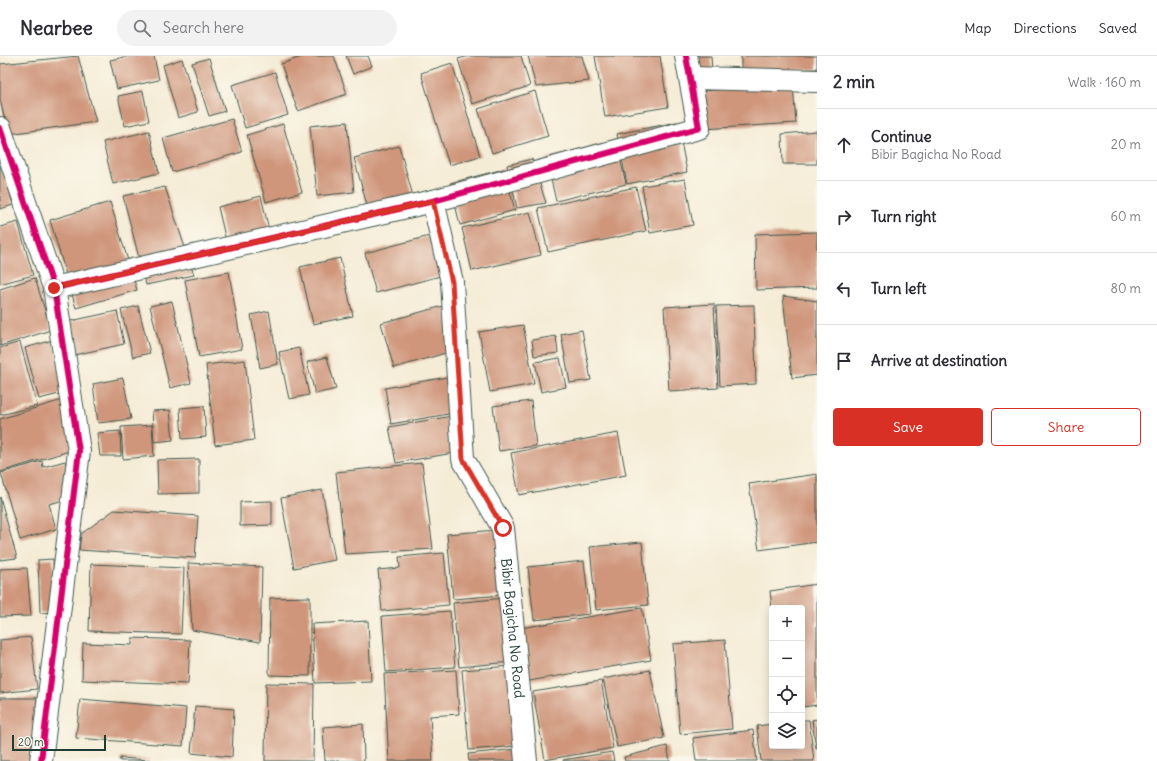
<!DOCTYPE html>
<meta charset="utf-8">
<style>
:root{--surface:#fff;--page:#f2f2f3;--text:#2b2b33;--muted:#7c7c81;--line:#e1e1e2;--accent:#d93025}
body{margin:0;font-family:Delius,sans-serif;background:var(--page);color:var(--text)}
.controls{position:absolute;right:12px;bottom:12px;display:grid;overflow:hidden;border-radius:4px;box-shadow:0 2px 10px #0003}
.controls button{width:36px;height:36px;display:grid;place-items:center;padding:0;border:0;border-bottom:1px solid var(--line);background:var(--surface);color:var(--text);font:20px sans-serif}
.scale{position:absolute;left:12px;bottom:10px;width:94px;box-sizing:border-box;padding-left:4px;border:2px solid #1f3d34;border-top:0;font-size:11px;line-height:14px;white-space:nowrap;color:#1f3d34;-webkit-text-stroke:3px #fbf7ec;paint-order:stroke}
.stop{position:absolute;width:12px;height:12px;margin:-9px;border:3px solid #d93025;border-radius:50%;background:#fff}
.stop.end{background:#d93025;border-color:#fff;box-shadow:0 1px 4px #0008}
.list{margin:0;padding:0;list-style:none}
h2{display:flex;justify-content:space-between;align-items:center;height:52px;margin:0;padding:0 16px;font-size:17px}
h2 small{font-size:13px;font-weight:400;color:var(--muted)}
.list li{display:grid;grid-template-columns:26px 1fr auto;gap:12px;align-items:center;box-sizing:border-box;height:72px;padding:0 16px;border-top:1px solid var(--line)}
.list b{display:block;font-size:15px;white-space:nowrap}
.list p{margin:0;font-size:13px;white-space:nowrap;color:var(--muted)}
.list em{font-size:13px;font-style:normal;color:var(--muted)}
.actions{display:flex;gap:8px;padding:12px 16px}
.actions a{flex:1;padding:9px 0;border:1px solid var(--accent);border-radius:4px;text-align:center;font-size:14px;color:var(--accent)}
.actions .main{background:var(--accent);color:#fff}
.icon{flex:none;width:22px;height:22px;fill:none;stroke:currentColor;stroke-width:2;stroke-linecap:round;stroke-linejoin:round}
.map{position:relative;flex:none;width:817px;height:705px;overflow:hidden}
header{display:flex;align-items:center;gap:24px;box-sizing:border-box;height:56px;padding:0 20px;background:var(--surface);border-bottom:1px solid var(--line)}
header strong{font-size:19px}
nav{display:flex;gap:22px;margin-inline-start:auto;font-size:14px}
.search{width:280px;height:36px;background:var(--page);display:flex;align-items:center;gap:10px;box-sizing:border-box;padding:0 14px;border-radius:22px;color:var(--muted);font-size:15px}
main{display:flex}
aside{flex:1;background:var(--surface)}
.map>svg:first-child{display:block}
.building{fill:#cf967b}
.lines{fill:none;stroke-linecap:round;stroke-linejoin:round}
.street-casing{stroke:#3f574c;stroke-width:24}
.street{stroke:#fff;stroke-width:22}
.cycleway-casing{stroke:#fbf7ec;stroke-width:8}
.cycleway{stroke:#d6006c;stroke-width:6}
.route{stroke:#d93025;stroke-width:5}
.labels{text-anchor:middle;dominant-baseline:central;stroke-width:4;stroke-linejoin:round;paint-order:stroke}
.street-label{font-size:14px;fill:#1f3d34;stroke:#fbf7ec}
</style>
<header>
<strong>Nearbee</strong>
<div class="search"><svg class="icon" aria-label="search" viewBox="0 0 24 24"><circle cx="10" cy="10" r="6"/><path d="M15 15l6 6"/></svg>Search here</div>
<nav><a>Map</a><a>Directions</a><a>Saved</a></nav>
</header>
<main>
<div class="map">
<svg width="817" height="705" viewBox="0 0 817 705">
<rect width="100%" height="100%" fill="#fbf7ec"/>
<filter id="ink" filterUnits="userSpaceOnUse"><feTurbulence type="fractalNoise" baseFrequency=".025" numOctaves="2"/><feDisplacementMap in="SourceGraphic" scale="8" xChannelSelector="R" yChannelSelector="G"/><feConvolveMatrix kernelMatrix="1 2 1 2 8 2 1 2 1" color-interpolation-filters="sRGB"/></filter>
<filter id="wash" filterUnits="userSpaceOnUse"><feTurbulence type="fractalNoise" baseFrequency=".012" numOctaves="4" result="noise"/><feDisplacementMap in="SourceGraphic" scale="16" xChannelSelector="R" yChannelSelector="G"/><feGaussianBlur stdDeviation="0.9" result="paint"/><feColorMatrix in="noise" values="0 0 0 0 0 0 0 0 0 0 0 0 0 0 0 0 0 1.4 0 .05"/><feComposite in="paint" operator="in"/></filter>
<g filter="url(#wash)">
<rect width="100%" height="100%" fill="#f5ecd6"/>
<g id="blocks">
<g class="building">
<path d="M78,0L96,66L8,78L0,43V8Z"/>
<path d="M129,0H154L159,24L117,33L110,4Z"/>
<path d="M304,0H334L347,38L298,55L281,8Z"/>
<path d="M346,0H368L372,10L353,18Z"/>
<path d="M469,0H521L530,30L472,48L458,3Z"/>
<path d="M528,0H582L589,25L536,31Z"/>
<path d="M595,0H660L668,51L605,61Z"/>
<path d="M683,0H711L712,14L685,16Z"/>
<path d="M741,0H817V13L741,15Z"/>
<path d="M209,2L225,55L209,60L192,7Z"/>
<path d="M182,3L198,56L178,62L163,9Z"/>
<path d="M452,7L480,100L449,109L421,17Z"/>
<path d="M275,16L288,59L245,72L232,29Z"/>
<path d="M793,29L796,67L703,73L700,35Z"/>
<path d="M143,35L149,65L125,70L118,40Z"/>
<path d="M535,35L548,80L492,97L478,53Z"/>
<path d="M232,63L242,96L172,116L163,82Z"/>
<path d="M347,66L354,136L317,140L310,70Z"/>
<path d="M677,66L687,116L627,128L617,78Z"/>
<path d="M283,68L302,136L266,146L247,79Z"/>
<path d="M149,75L159,117L113,128L103,86Z"/>
<path d="M817,75V108H783L782,78Z"/>
<path d="M616,85L626,128L556,145L546,102Z"/>
<path d="M399,90L413,140L368,153L354,102Z"/>
<path d="M0,100L13,149L0,153Z"/>
<path d="M532,103L546,147L517,152L507,109Z"/>
<path d="M504,113L515,154L460,169L450,127Z"/>
<path d="M685,123L693,169L650,177L642,130Z"/>
<path d="M165,131L194,219L146,229L123,140Z"/>
<path d="M636,131L646,175L548,196L538,152Z"/>
<path d="M261,140L270,178L227,189L218,151Z"/>
<path d="M110,146L137,234L76,252L50,164Z"/>
<path d="M530,156L541,199L472,215L462,172Z"/>
<path d="M18,166L33,219L0,228V171Z"/>
<path d="M817,176V232L756,234L755,178Z"/>
<path d="M437,178L448,218L376,237L365,197Z"/>
<path d="M340,202L353,260L313,268L300,211Z"/>
<path d="M229,216L242,293L199,301L185,224Z"/>
<path d="M35,222L51,274L0,290V233Z"/>
<path d="M783,240L817,245V319L792,322Z"/>
<path d="M172,245L191,327L170,332L150,250Z"/>
<path d="M714,248L718,332L669,335L664,251Z"/>
<path d="M754,249L756,328L720,330L716,250Z"/>
<path d="M138,250L150,297L133,301L121,254Z"/>
<path d="M443,250L456,294L394,312L381,267Z"/>
<path d="M117,255L124,288L74,299L66,266Z"/>
<path d="M269,255L278,308L260,312L251,259Z"/>
<path d="M523,269L534,328L490,336L479,276Z"/>
<path d="M582,274L591,324L570,327L561,278Z"/>
<path d="M556,280L558,297L534,300L532,284Z"/>
<path d="M53,284L67,336L39,343L25,292Z"/>
<path d="M20,286L37,350L0,359V292Z"/>
<path d="M299,292L309,339L289,343L279,296Z"/>
<path d="M327,301L336,333L315,338L307,306Z"/>
<path d="M560,302L566,331L541,336L535,306Z"/>
<path d="M245,304L254,384L215,389L206,309Z"/>
<path d="M447,321L454,357L391,368L385,332Z"/>
<path d="M123,322L131,363L98,367L93,328Z"/>
<path d="M62,344L76,393L0,416V363Z"/>
<path d="M531,345L536,390L499,395L493,350Z"/>
<path d="M204,350L206,381L182,383L180,352Z"/>
<path d="M170,354L173,384L154,386L152,355Z"/>
<path d="M452,360L459,396L396,407L389,371Z"/>
<path d="M152,369L154,400L123,403L121,371Z"/>
<path d="M120,375L121,400H100L97,377Z"/>
<path d="M618,377L626,419L519,439L511,397Z"/>
<path d="M199,403V437L158,438L157,404Z"/>
<path d="M42,405L43,411L65,405L74,434L72,442L49,448L56,473L20,484L1,417Z"/>
<path d="M422,407L433,493L345,498L336,416Z"/>
<path d="M817,418V486L759,494L749,428Z"/>
<path d="M322,434L335,504L294,512L281,442Z"/>
<path d="M0,441L17,502L0,504Z"/>
<path d="M272,445V469L240,470V446Z"/>
<path d="M114,454L198,460L195,502L79,494L81,478Z"/>
<path d="M497,474L502,539L453,543L447,478Z"/>
<path d="M642,486L648,549L596,554L590,491Z"/>
<path d="M444,497L449,549L382,555L378,514L400,512L399,501Z"/>
<path d="M53,503L54,556L40,557L38,504Z"/>
<path d="M584,505L590,558L534,564L528,511Z"/>
<path d="M188,507L262,511L260,586L192,574Z"/>
<path d="M91,508L184,512L181,578L89,575Z"/>
<path d="M27,512L31,560L0,561V513Z"/>
<path d="M817,528V649L802,651V552H772L770,535Z"/>
<path d="M310,541V620L269,619L270,542Z"/>
<path d="M505,542L511,606L459,611L453,547Z"/>
<path d="M642,552L651,604L529,625L520,572Z"/>
<path d="M450,555L455,611L386,616L382,560Z"/>
<path d="M368,565L371,625L315,627L312,568Z"/>
<path d="M31,581L37,633L0,637V584Z"/>
<path d="M132,582L190,584L188,628L82,624L83,587L132,589Z"/>
<path d="M725,584L732,673L680,678L673,588Z"/>
<path d="M511,610L518,690L469,694L462,614Z"/>
<path d="M456,614L459,658L430,660L433,705H389L384,618Z"/>
<path d="M650,614L664,682L617,691L603,623Z"/>
<path d="M601,625L613,692L545,704L533,636Z"/>
<path d="M266,627L314,628L313,705H265Z"/>
<rect x="0" y="642" width="37" height="63"/>
<path d="M80,643L186,652L183,690L76,682Z"/>
<path d="M195,650L234,653L232,701L191,697Z"/>
<path d="M817,663V692H816L812,664Z"/>
<path d="M802,664H809L814,705H761L757,670L772,668V690H802Z"/>
<path d="M363,668L364,705H325L323,671Z"/>
<path d="M753,674L757,705H696L693,682Z"/>
<path d="M667,690L670,705H625L624,701Z"/>
<path d="M518,693L519,705H469L468,698Z"/>
<path d="M612,696L614,705H563V704Z"/>
<path d="M120,702L150,704L149,705H120Z"/>
</g>
</g>
</g>
<g filter="url(#ink)">
<use href="#blocks" fill-opacity="0" stroke="#3f574c" stroke-width="1"/>
<g class="lines">
<defs>
<g id="street">
<path d="M690,22L817,25"/>
<path d="M0,72L54,232L79,395L41,705"/>
<path id="s1" d="M433,145L452,226L463,403L503,472L526,705"/>
<path d="M54,232L433,145L699,72L686,0"/>
</g>
</defs>
<use href="#street" class="street-casing"/>
<use href="#street" class="street"/>
<defs>
<g id="cycleway">
<path d="M0,72L54,232L79,395L41,705"/>
<path d="M54,232L433,145L699,72L686,0"/>
</g>
</defs>
<use href="#cycleway" class="cycleway-casing"/>
<use href="#cycleway" class="cycleway"/>
</g>
</g>
<g class="lines" filter="url(#ink)">
<path class="route" d="M54,232L433,145L452,226L463,403L503,472"/>
</g>
<g class="labels">
<g class="street-label">
<text stroke="none"><textPath href="#s1" startOffset="441">Bibir Bagicha No Road</textPath></text>
</g>
</g>
</svg>
<div class="controls">
<button>+</button>
<button>−</button>
<button><svg class="icon" aria-label="locate" viewBox="0 0 24 24"><circle cx="12" cy="12" r="6"/><path d="M12 2v4M12 18v4M2 12h4M18 12h4"/></svg></button>
<button><svg class="icon" aria-label="layers" viewBox="0 0 24 24"><path d="M12 4l9 5-9 5-9-5zM3 14l9 5 9-5"/></svg></button>
</div>
<div class="scale">20 m</div>
<div class="stop" style="left:503px;top:472px"></div>
<div class="stop end" style="left:54px;top:232px"></div>
</div>
<aside>
<h2>2 min<small>Walk · 160 m</small></h2>
<ul class="list">
<li><svg class="icon" aria-label="ahead" viewBox="0 0 24 24"><path d="M12 20V5M6 11l6-6 6 6"/></svg><div><b>Continue</b><p>Bibir Bagicha No Road</p></div><em>20 m</em></li>
<li><svg class="icon" aria-label="right" viewBox="0 0 24 24"><path d="M7 20v-9h11M14 6l5 5-5 5"/></svg><div><b>Turn right</b></div><em>60 m</em></li>
<li><svg class="icon" aria-label="left" viewBox="0 0 24 24"><path d="M17 20v-9H6M10 6l-5 5 5 5"/></svg><div><b>Turn left</b></div><em>80 m</em></li>
<li><svg class="icon" aria-label="arrive" viewBox="0 0 24 24"><path d="M6 21V4h12l-3 4 3 4H6"/></svg><div><b>Arrive at destination</b></div></li>
</ul>
<div class="actions"><a class="main">Save</a><a>Share</a></div>
</aside>
</main>
